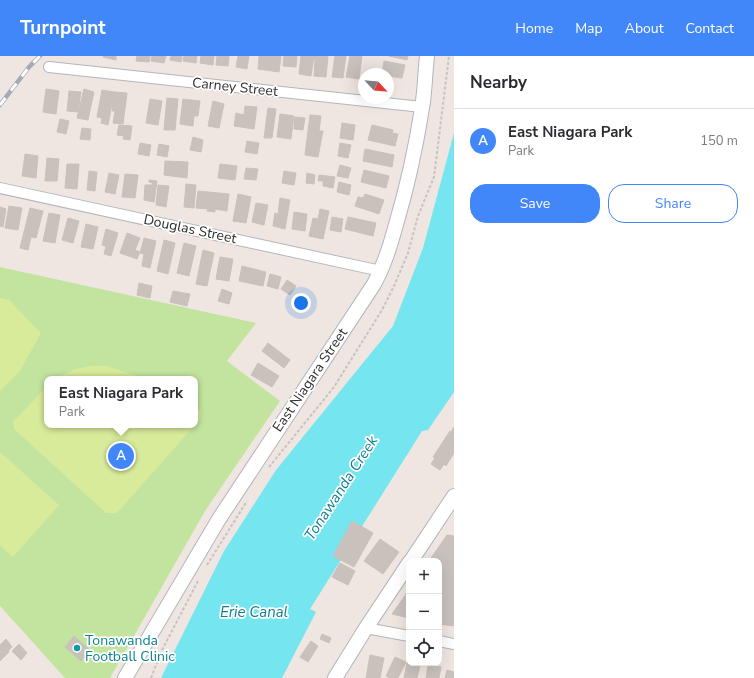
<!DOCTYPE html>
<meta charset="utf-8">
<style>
:root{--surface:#fff;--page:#f7f7f7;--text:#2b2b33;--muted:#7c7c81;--line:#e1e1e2;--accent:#4287fa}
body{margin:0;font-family:"Nunito Sans",sans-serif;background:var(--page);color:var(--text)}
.controls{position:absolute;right:12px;bottom:12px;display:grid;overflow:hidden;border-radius:8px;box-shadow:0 4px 16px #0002}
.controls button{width:36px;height:36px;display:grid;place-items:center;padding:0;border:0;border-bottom:1px solid var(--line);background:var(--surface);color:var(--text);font:20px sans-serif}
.compass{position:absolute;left:358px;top:12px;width:36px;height:36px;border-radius:50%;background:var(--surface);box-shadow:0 4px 16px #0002;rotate:116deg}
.you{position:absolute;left:301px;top:247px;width:14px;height:14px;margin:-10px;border:3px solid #fff;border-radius:50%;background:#1a73e8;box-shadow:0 0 0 6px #1a73e833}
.badge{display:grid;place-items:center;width:26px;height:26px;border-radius:50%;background:var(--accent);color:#fff;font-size:13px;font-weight:700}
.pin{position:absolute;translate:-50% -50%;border:2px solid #fff;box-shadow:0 1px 4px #0006}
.popup{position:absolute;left:44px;top:320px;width:154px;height:52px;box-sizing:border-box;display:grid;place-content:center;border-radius:8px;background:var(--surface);filter:drop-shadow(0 1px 3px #0005);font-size:13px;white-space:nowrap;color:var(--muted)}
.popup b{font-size:15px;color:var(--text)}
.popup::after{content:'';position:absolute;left:50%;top:100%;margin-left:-8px;border:8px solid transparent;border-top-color:var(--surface)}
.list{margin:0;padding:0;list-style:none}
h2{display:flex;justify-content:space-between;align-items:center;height:52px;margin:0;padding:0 16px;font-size:17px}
h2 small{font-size:13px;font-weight:400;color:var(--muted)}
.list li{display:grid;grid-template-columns:26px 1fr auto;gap:12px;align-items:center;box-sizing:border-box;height:64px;padding:0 16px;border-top:1px solid var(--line)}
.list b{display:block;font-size:15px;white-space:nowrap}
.list p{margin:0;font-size:13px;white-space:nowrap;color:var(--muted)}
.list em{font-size:13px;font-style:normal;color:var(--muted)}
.actions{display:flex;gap:8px;padding:12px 16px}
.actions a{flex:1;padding:9px 0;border:1px solid var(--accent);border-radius:16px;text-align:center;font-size:14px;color:var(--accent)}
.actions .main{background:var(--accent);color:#fff}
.icon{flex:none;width:22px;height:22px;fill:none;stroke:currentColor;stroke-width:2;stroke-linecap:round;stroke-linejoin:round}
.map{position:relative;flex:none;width:454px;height:622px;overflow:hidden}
header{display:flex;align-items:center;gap:24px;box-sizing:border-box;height:56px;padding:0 20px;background:var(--accent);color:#fff}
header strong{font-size:19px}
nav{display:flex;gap:22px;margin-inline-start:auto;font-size:14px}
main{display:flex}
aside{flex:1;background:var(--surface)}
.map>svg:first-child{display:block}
.green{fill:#c3e49e;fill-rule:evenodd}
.pitch{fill:#d8eb9a}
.water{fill:#75e5ef}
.building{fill:#c8c1bc;stroke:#cbc1ba}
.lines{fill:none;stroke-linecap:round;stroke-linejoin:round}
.street-casing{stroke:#b1b6be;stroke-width:12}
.secondary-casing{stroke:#b1b6be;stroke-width:16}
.path{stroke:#c4c4c4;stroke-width:2;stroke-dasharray:3 2;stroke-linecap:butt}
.street{stroke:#fff;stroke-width:10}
.secondary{stroke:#fff;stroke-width:14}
.rail-casing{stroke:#a3aab8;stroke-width:4.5}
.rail{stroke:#fff;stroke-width:3;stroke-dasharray:9;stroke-linecap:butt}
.culture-dot{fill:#0f9aa8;stroke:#fff;stroke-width:1.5}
.labels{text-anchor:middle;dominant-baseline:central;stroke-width:3.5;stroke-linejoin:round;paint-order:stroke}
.street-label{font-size:14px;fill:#2e2e2e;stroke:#fff}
.culture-label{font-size:14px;fill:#0d838f;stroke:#fff;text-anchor:start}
.water-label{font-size:15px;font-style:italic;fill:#0e7e93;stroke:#fff}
</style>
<header>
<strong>Turnpoint</strong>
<nav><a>Home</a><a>Map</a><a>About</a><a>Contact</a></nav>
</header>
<main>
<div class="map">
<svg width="454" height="622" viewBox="0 0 454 622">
<rect width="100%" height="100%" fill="#efe6e1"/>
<path class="green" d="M0,211L256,267L227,305L280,345L205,455L110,622H65L0,550ZM47,323H195V369H47Z"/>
<g class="pitch">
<path d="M0,242L9,244L41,277L20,315L0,335Z"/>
<path d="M92,310H106L147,323H55L75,313Z"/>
<path d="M47,330V369H195L117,457H106L14,373L13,366Z"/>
<path d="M195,351L201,355L200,363L195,369Z"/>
<path d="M0,396L59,449L13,501L0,489Z"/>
</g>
<path class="water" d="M454,77V336L428,374L422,375L310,553L316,556L282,622H161L224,495L276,414L393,270L423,192Z"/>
<g class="building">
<path d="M103,0H116V4L103,1Z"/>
<path d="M137,0H150L149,6L136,5Z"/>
<path d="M152,0H166L164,7L151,5Z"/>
<path d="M171,0H182L181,6L170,4Z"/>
<path d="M184,0H197L196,7L183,5Z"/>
<path d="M201,0H214L213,9L200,7Z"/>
<path d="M217,0H229L228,10L216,9Z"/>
<path d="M238,0H249L247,13L236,11Z"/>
<path d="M259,0H281L279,16L258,13Z"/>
<path d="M284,0H297L296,11L283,10Z"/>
<path d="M301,0H314L311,20L299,18Z"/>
<path d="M314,0H328L326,21L314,20L315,3H314Z"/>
<path d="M335,0H346L343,22L332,21Z"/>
<path d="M350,0H362L359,23L346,21Z"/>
<path d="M389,0H408L407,4Z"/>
<path d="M384,5L405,9L402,22L388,20V18H382Z"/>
<path d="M46,33L59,35L56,58L43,56Z"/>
<path d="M84,33L94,36L88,64L77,62Z"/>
<path d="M102,34L114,36L108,69L101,67L102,62L97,61Z"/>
<path d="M69,35L81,36L78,56L67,55Z"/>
<path d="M114,36L127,37L123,68L113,67L115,55H112Z"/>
<path d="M167,42L178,43L175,74H164Z"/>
<path d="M150,43L162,45L158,69L146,67Z"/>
<path d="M183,43L200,45L198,60H194L193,70L180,68Z"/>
<path d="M213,45L224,48L219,72L208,70Z"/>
<path d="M245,50L257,51L254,73L234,70L236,57L244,59Z"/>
<path d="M268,52L276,53L272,82H264Z"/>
<path d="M280,58L294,60L291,83L277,81Z"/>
<path d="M310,59L321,60L319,75H323L318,101L305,99Z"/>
<path d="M295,61L305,62L303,74L294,73Z"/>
<path d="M60,63L69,65L66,78L57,76Z"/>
<path d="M342,67L355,69L353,84L340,82Z"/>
<path d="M119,69L132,70L130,84L123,83L124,80L117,79Z"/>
<path d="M372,69L393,74L392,77L398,78L395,90L368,84Z"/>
<path d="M82,72L91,73L90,84L80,83Z"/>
<path d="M193,81L203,84L201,96L190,94Z"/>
<path d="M247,85L259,87L257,98L245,96Z"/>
<path d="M140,87L151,89L149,100L138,98Z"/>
<path d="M340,87L351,89L348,102L338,100Z"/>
<path d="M159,88L169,90L167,101L157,99Z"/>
<path d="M365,93L394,99L392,111L363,105Z"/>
<path d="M25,98L38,100L36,122L22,120Z"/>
<path d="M47,102L59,103L57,125H45Z"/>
<path d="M165,105L188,106L187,122L164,119Z"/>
<path d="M67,108H79L77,133L65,132Z"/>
<path d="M220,108L237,110L235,124L218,122Z"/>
<path d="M340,109L351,112L348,122L337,120Z"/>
<path d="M246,112L258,113L256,124L244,123Z"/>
<path d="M364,114L389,120L386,132L361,126Z"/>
<path d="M89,115L97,116L95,135L87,134Z"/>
<path d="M284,115L296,117L294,129L282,127Z"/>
<path d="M109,117L119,119L115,138L105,136Z"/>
<path d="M307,117L315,119L314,128L306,127Z"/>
<path d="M125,118L138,119L135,142L122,141Z"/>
<path d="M319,119L335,121L333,132L323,130V125H318Z"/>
<path d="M149,124L157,125L154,146L144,144L145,129H152L153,127L149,126Z"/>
<path d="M339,126L351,129L349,139L337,136Z"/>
<path d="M186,128L196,129L194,152L184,151Z"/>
<path d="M158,129L169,130L166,151L156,149Z"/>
<path d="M198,135L229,138L227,155L215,153V156L207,155L208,153L196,152Z"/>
<path d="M238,138L251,141L246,167L233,165Z"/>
<path d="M365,138L384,144L379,158L355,150L358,141L363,142Z"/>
<path d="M280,142L290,144L285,173L273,170L275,157L278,158Z"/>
<path d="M256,147L268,149L264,169L252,166Z"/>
<path d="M9,150L22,152L18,174L5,172Z"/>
<path d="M0,151L6,153L3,171L0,170Z"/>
<path d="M30,152L43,155L36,182L31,181L28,194L20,192Z"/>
<path d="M320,153L329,155L323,183L309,180L313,162L318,163Z"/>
<path d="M294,156L307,158L305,175L292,173Z"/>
<path d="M49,157L60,159L55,187L43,185Z"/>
<path d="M332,161L343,163L341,176L330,174Z"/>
<path d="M348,161L376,167L373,180L345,173Z"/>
<path d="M68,162L79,165L73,187L62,184Z"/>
<path d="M86,168L98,171L93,193L81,191Z"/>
<path d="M106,173L118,177L111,200L104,198L106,190L102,189Z"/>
<path d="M127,177L140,182L135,194L140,196L137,203L120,197Z"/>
<path d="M144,182L156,185L150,212L142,210L144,198L140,197Z"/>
<path d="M164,184L175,187L168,218L157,215Z"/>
<path d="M184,187L196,190L189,220L177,217Z"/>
<path d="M203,194L214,197L207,230L196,228Z"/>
<path d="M220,201L233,203L229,225L216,223Z"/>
<path d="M242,210L266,216L263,230L239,225Z"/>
<path d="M270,218L281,221L278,233L267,230Z"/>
<path d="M287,224L296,230L290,239L281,233Z"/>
<path d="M139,227L152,230L150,242L137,239Z"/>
<path d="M222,233L232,237L229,248L218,245Z"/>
<path d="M173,235L190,238L187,250L170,246Z"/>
<path d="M268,287L290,304L284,312L262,295Z"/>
<path d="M258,307L279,320L272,331L251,319Z"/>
<path d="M454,371V397L446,410L444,408L440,414L431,408L435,402L433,401L450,375L451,376Z"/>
<path d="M352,465L373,477L354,511L333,500Z"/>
<path d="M447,479L454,480V570L439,568V505H429Z"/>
<path d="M380,483L399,496L383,518L364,505Z"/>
<path d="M340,507L355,515L348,529L332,521Z"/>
<path d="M409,534V562L392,558Z"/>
<path d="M322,578L331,582L329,587L320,583Z"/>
<path d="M74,580L90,594L81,605L65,591Z"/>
<path d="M6,583L12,591L8,595L9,596L0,605V589Z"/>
<path d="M311,585L318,590L308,606L300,601Z"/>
<path d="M19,588L27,597L21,604L12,595Z"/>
<path d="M370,599L384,602L380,622H366Z"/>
<path d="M395,601L406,606L398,622H390L386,620Z"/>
<path d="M407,607L420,610L417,622H404Z"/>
<path d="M428,609L441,611L439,622H426Z"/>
<path d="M447,614L454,616V622H445Z"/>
</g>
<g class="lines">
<defs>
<g id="street">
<path d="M49,11L422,51"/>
<path d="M0,132L381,215"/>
<path d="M366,572L409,580"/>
<path d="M439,585L454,588"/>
</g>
<g id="secondary">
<path d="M411,505L454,440"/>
<path d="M125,622L219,463L374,228C385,208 391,187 397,165C408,128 416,90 422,52C425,35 425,17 427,0"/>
<path d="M335,622L366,572L409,507"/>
</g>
</defs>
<use href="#street" class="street-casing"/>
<use href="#secondary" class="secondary-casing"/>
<g class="path">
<path d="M269,411L334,331L382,254L394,230L408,197L418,160L434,121L449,0"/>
<path d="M207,509L247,445"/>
<path d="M151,622L162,594L198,525"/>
</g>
<use href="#street" class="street"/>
<use href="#secondary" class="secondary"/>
<defs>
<path id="rail" d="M0,49L29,11L40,0"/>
</defs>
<use href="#rail" class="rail-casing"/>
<use href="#rail" class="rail"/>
</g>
<circle class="culture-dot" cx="77" cy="592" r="4"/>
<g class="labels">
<g class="street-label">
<text transform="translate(235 31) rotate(6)">Carney Street</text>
<text transform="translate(190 173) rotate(12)">Douglas Street</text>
<text transform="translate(310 324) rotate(-56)">East Niagara Street</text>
</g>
<g class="culture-label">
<text x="85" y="584">Tonawanda<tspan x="85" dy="16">Football Clinic</tspan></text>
</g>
<g class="water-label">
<text transform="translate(341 432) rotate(-57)">Tonawanda Creek</text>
<text x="254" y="556">Erie Canal</text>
</g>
</g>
</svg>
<div class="controls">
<button>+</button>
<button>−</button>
<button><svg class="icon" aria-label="locate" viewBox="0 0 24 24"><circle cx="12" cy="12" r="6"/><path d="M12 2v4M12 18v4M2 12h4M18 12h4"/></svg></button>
</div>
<svg class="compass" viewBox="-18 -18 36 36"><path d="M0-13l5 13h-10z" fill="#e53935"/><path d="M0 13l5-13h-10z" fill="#7c7c81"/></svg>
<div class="you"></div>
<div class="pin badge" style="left:121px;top:400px">A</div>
<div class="popup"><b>East Niagara Park</b>Park</div>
</div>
<aside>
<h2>Nearby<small></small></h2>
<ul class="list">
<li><span class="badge">A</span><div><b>East Niagara Park</b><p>Park</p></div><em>150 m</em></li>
</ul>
<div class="actions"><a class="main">Save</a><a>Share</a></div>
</aside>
</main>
